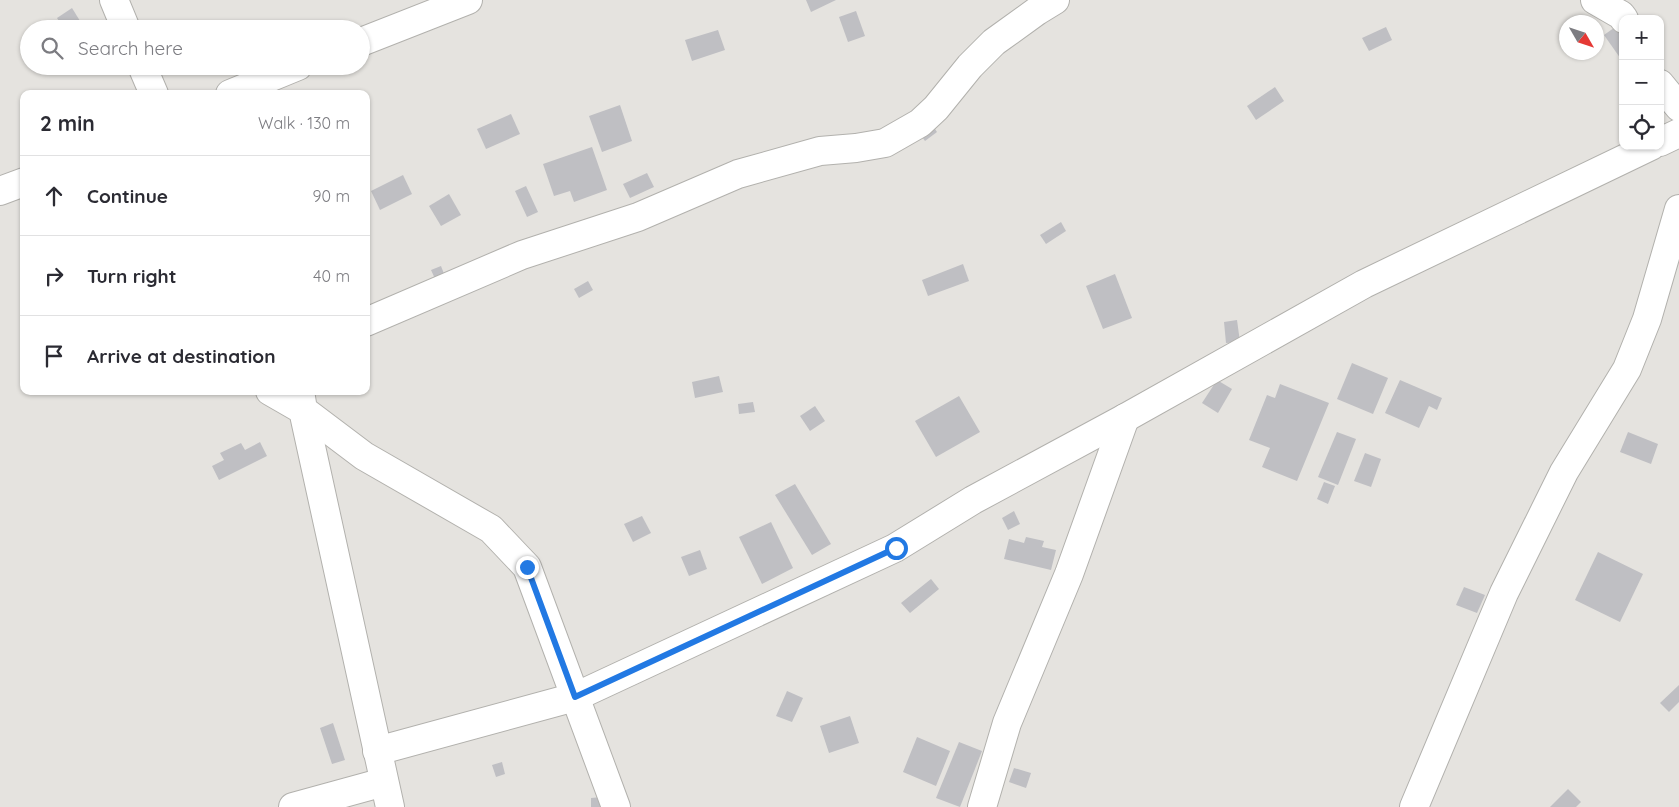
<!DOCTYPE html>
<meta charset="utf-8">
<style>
:root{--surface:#fff;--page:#f7f7f7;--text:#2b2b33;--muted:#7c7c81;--line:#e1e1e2}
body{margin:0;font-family:Quicksand,sans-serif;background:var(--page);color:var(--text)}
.controls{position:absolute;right:15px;top:15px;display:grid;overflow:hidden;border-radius:10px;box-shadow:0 1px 4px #0004}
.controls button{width:45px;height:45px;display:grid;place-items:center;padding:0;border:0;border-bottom:1px solid var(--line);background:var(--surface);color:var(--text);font:25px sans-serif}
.compass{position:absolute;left:1559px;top:15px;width:45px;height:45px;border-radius:50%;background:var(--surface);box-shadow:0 1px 4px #0004;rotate:129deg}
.stop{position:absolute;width:15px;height:15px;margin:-11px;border:4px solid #2279e3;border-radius:50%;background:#fff}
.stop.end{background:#2279e3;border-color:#fff;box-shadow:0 1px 5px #0008}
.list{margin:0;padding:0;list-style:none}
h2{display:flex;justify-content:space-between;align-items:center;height:65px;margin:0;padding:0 20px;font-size:21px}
h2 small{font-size:16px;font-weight:400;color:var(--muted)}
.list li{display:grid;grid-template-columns:32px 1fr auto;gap:15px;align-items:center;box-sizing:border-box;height:80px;padding:0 20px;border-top:1px solid var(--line)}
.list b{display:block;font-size:19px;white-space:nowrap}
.list em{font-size:16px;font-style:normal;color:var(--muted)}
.icon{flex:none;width:28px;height:28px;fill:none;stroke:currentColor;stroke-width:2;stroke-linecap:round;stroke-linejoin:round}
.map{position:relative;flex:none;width:1679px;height:807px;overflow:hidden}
.search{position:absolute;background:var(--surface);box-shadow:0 1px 4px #0004;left:20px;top:20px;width:350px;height:55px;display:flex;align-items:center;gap:12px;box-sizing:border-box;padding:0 18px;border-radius:28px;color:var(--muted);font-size:19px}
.panel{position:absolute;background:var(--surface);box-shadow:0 1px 4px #0004;left:20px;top:90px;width:350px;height:305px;border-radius:10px}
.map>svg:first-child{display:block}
.building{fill:#bfbfc3}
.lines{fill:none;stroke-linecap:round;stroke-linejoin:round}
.minor-casing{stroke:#b2b1ad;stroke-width:30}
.major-casing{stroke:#b2b1ad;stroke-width:30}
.minor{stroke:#fff;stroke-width:28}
.major{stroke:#fff;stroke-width:28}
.route{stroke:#2279e3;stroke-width:6}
</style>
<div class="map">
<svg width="1679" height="807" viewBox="0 0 1679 807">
<rect width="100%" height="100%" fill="#e5e3df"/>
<g class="building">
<path d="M806,0H836L811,12Z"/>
<path d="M72,8L85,29H64L57,18Z"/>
<path d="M856,11L865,36L848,42L839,17Z"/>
<path d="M1618,25L1623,31V62L1604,35Z"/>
<path d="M1386,27L1392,40L1369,51L1362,38Z"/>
<path d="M718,30L725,50L692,61L685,40Z"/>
<path d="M1275,87L1284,101L1256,120L1247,106Z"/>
<path d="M620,105L632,141L602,152L589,116Z"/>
<path d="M511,114L520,134L486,149L477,129Z"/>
<path d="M929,120L937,132L925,141L916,129Z"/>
<path d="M592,147L607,190L574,202L570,191L554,196L543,164Z"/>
<path d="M647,173L654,187L630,198L623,184Z"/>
<path d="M403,175L412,194L380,210L371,191Z"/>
<path d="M526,186L538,212L527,217L515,191Z"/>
<path d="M449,194L461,215L441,226L429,206Z"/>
<path d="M1061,222L1066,231L1046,244L1040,235Z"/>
<path d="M963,264L969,281L928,296L922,280Z"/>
<path d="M441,266L446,279L437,283L431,270Z"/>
<path d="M1115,274L1132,318L1103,329L1086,286Z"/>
<path d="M588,281L593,290L579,298L574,289Z"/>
<path d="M1237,320L1240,342L1226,343L1224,322Z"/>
<path d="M1352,363L1388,378L1373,414L1337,399Z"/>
<path d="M719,376L723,392L695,398L692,382Z"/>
<path d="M1217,380L1232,389L1218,413L1202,403Z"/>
<path d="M1400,380L1442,398L1437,410L1429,406L1419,428L1385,413Z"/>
<path d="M1280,384L1329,403L1297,481L1262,467L1270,448L1249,440L1267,395L1275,398Z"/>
<path d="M959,396L980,432L936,457L915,421Z"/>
<path d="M753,402L755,412L739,414L738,404Z"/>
<path d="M815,406L825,421L810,431L800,416Z"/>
<path d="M1337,432L1356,439L1338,485L1318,477Z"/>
<path d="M1628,432L1658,444L1651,464L1620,452Z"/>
<path d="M260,442L267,456L219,480L212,466L224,460L220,453L241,443L245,450Z"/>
<path d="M1365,453L1381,459L1371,487L1354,481Z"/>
<path d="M1324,482L1335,486L1328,504L1317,499Z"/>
<path d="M795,484L831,544L812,555L775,495Z"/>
<path d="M1014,511L1020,524L1008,530L1002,518Z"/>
<path d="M642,516L651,533L633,542L624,524Z"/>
<path d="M771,522L793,568L762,584L739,537Z"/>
<path d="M1026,537L1044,541L1042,547L1056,550L1051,570L1004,559L1009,539L1024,543Z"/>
<path d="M700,550L707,569L689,576L681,557Z"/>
<path d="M1598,552L1643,574L1620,622L1575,600Z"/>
<path d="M931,579L939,589L910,613L901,603Z"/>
<path d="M1464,587L1485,595L1477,613L1456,605Z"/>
<path d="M1679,685V702L1669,712L1660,703Z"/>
<path d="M787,691L803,698L792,722L776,716Z"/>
<path d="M850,716L859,743L829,753L820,726Z"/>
<path d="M333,723L345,760L332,764L320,728Z"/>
<path d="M917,737L950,751L936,786L903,772Z"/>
<path d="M959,742L982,751L960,807L936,798Z"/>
<path d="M502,762L505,774L496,777L492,765Z"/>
<path d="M1014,768L1031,773L1026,788L1009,782Z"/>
<path d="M1568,789L1581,802L1576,807H1550Z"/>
<path d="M602,797L603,807H591V798Z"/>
</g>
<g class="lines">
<defs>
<g id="minor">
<path d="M114,0L126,29"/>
<path d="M1595,0L1621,15L1624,19"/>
<path d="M142,66L154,94"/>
<path d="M1660,84L1679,107"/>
<path d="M1660,142L1679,133"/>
<path d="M366,322L522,255L638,217L738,174L820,151L856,148L885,143L920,123L936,108L970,66L994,42L1037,11L1055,0"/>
<path d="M270,391L303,410L390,807"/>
<path d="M300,391L303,410L364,456L491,529L527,567L616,807"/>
<path d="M377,751L575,697L895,548L973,500L1125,418L1364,284L1651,146"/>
<path d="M293,807L384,782"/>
<path d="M982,807L1007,723L1069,574L1125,418"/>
<path d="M1414,807L1504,593L1564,472L1627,369L1647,319L1679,209"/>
</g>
<g id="major">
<path d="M361,42L468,0"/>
<path d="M230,94L298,66"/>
<path d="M0,191L24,182"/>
</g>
</defs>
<use href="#minor" class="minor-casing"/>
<use href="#major" class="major-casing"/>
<use href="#minor" class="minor"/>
<use href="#major" class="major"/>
</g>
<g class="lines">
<path class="route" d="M527,567L575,697L896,548"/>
</g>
</svg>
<div class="controls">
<button>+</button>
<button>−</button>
<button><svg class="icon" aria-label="locate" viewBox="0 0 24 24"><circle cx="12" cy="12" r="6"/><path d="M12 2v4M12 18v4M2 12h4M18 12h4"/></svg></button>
</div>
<svg class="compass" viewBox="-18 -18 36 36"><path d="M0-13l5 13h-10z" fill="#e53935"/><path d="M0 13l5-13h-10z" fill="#7c7c81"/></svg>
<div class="stop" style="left:896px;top:548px"></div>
<div class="stop end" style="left:527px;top:567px"></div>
<div class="search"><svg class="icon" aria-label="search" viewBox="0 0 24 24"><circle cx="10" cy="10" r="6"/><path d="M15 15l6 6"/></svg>Search here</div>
<section class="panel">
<h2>2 min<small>Walk · 130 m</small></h2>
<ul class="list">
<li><svg class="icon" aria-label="ahead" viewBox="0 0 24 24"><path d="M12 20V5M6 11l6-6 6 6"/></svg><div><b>Continue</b></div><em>90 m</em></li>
<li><svg class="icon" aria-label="right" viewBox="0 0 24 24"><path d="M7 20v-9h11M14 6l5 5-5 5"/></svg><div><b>Turn right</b></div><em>40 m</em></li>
<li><svg class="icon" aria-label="arrive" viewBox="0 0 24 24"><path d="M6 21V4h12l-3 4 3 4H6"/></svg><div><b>Arrive at destination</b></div></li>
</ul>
</section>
</div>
